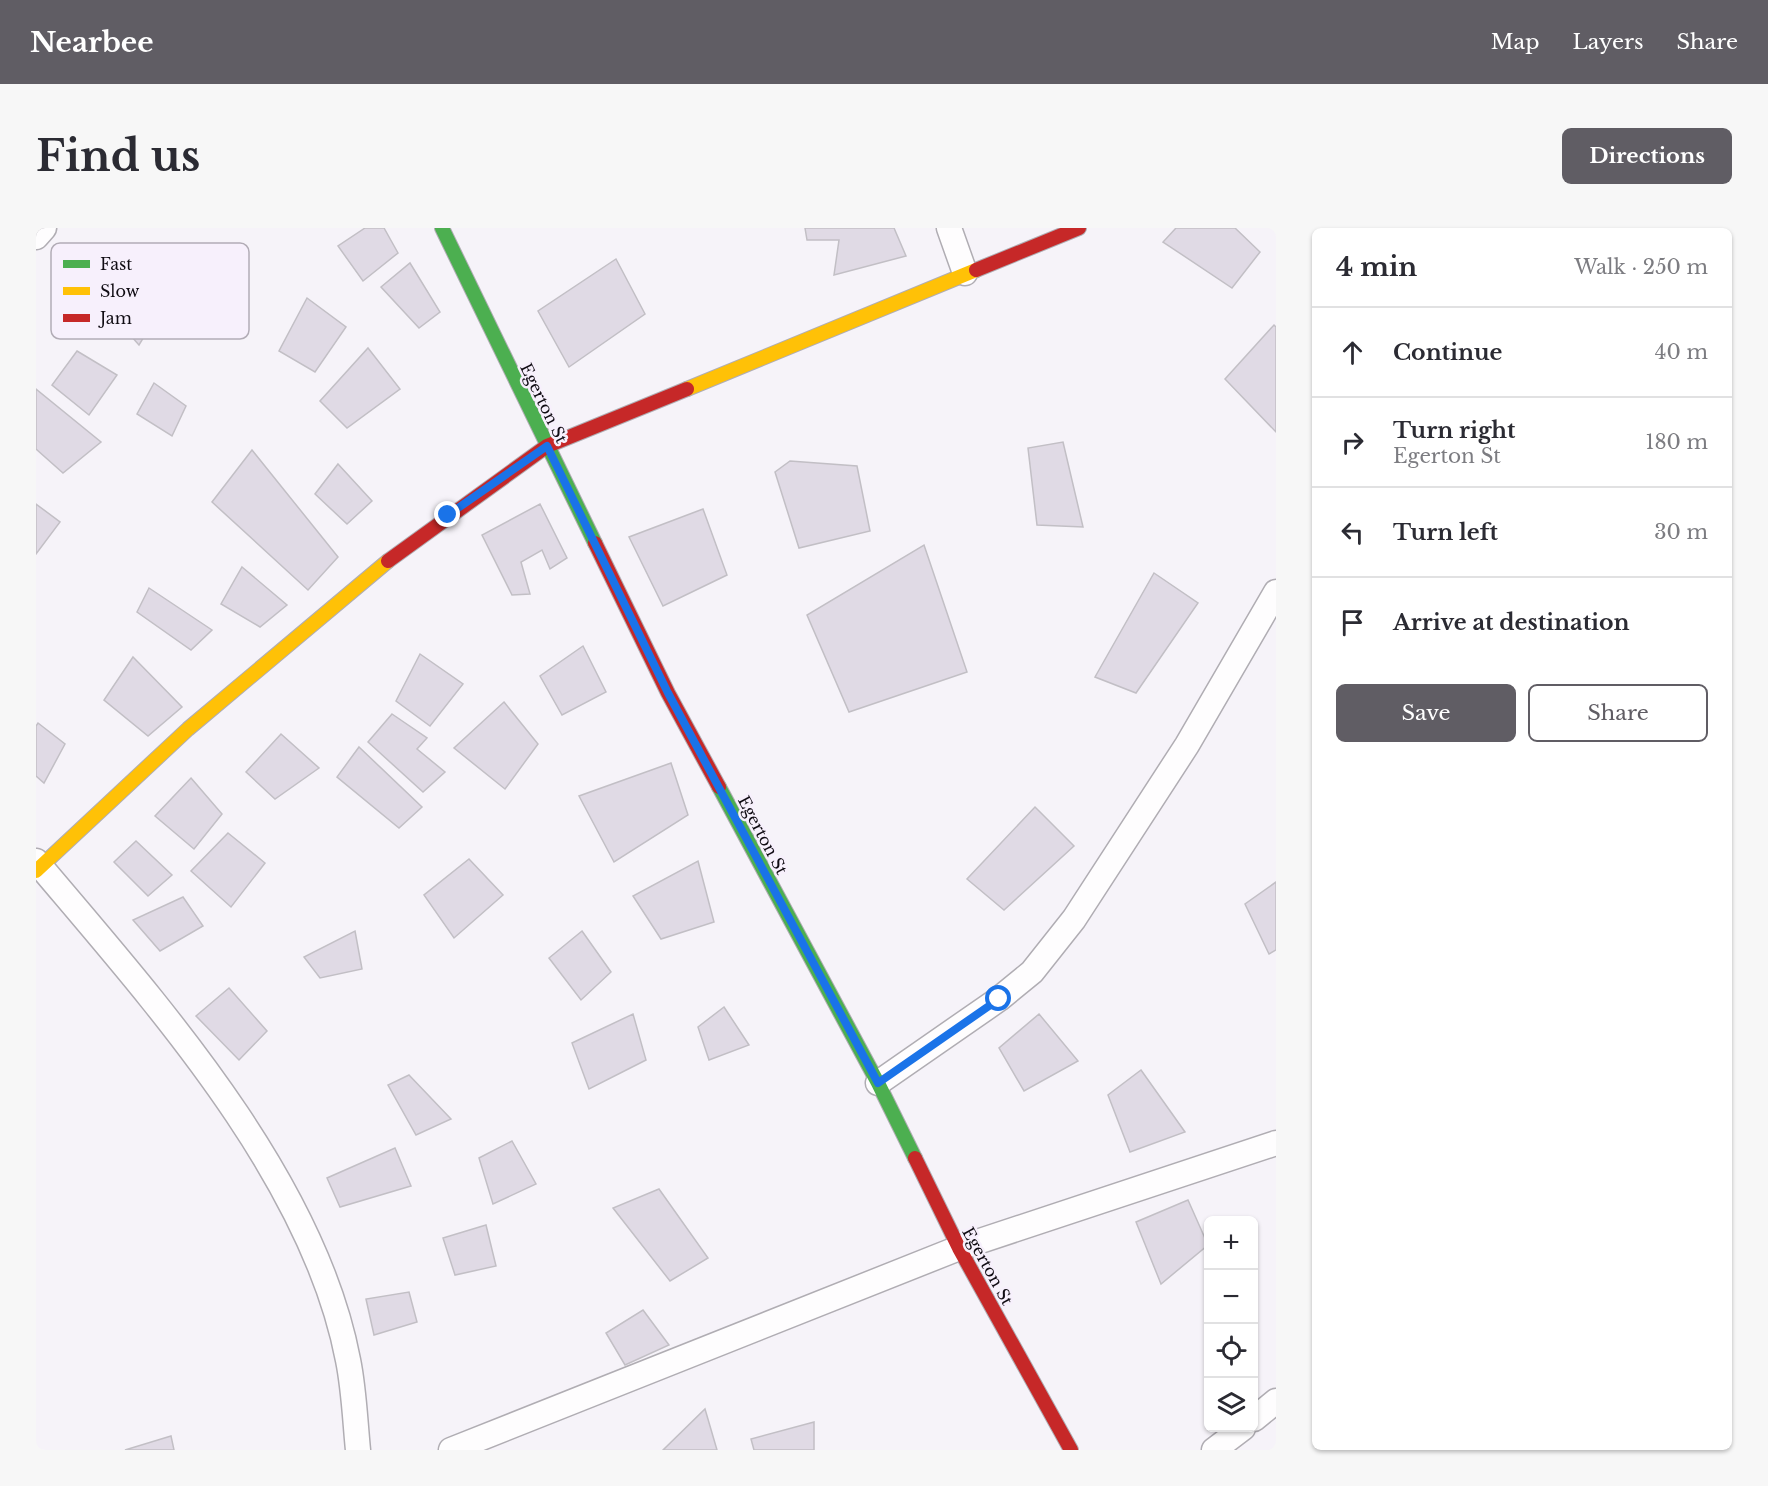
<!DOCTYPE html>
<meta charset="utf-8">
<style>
:root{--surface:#fff;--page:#f7f7f7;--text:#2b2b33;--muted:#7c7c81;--line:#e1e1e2;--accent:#605d64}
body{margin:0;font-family:"Libre Baskerville",serif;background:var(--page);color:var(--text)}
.controls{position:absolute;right:18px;bottom:18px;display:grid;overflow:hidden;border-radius:9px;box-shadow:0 2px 4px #0004}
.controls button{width:54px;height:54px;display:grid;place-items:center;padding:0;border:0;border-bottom:2px solid var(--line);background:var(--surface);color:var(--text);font:30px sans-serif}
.stop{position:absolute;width:18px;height:18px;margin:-14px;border:4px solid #1a73e8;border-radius:50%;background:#fff}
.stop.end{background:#1a73e8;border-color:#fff;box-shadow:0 2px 6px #0008}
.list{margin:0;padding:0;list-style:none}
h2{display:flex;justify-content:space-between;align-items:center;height:78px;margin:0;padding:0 24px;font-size:26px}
h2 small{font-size:20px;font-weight:400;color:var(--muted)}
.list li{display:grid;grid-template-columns:39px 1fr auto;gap:18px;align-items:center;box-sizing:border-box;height:90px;padding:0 24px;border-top:2px solid var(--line)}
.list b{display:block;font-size:22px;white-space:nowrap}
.list p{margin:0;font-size:20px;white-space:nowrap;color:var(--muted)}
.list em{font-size:20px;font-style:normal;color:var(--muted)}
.actions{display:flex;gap:12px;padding:18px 24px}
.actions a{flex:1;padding:14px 0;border:2px solid var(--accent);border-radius:9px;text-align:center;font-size:21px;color:var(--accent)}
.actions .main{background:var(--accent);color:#fff}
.icon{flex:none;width:33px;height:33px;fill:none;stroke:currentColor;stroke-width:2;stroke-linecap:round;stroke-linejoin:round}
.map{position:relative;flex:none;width:1240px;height:1222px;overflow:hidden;border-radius:9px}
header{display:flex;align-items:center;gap:36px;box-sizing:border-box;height:84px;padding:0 30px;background:var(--accent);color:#fff}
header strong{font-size:28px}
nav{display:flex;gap:33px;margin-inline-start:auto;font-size:21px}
.intro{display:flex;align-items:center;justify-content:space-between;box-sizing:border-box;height:144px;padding:0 36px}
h1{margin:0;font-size:42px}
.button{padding:15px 27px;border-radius:9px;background:var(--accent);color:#fff;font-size:21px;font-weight:700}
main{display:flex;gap:36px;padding:0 36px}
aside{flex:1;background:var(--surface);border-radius:9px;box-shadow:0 2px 4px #0004}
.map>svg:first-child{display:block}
.building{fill:#e0dae5;stroke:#c2bfc5;stroke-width:1.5}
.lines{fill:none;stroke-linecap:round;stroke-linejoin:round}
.street-casing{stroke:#b0adb3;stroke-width:27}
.fast-casing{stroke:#b0adb3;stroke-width:16}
.slow-casing{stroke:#b0adb3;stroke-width:16}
.jam-casing{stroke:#b0adb3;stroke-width:16}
.street{stroke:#fefdfe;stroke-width:24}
.fast{stroke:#4caf50;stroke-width:14}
.slow{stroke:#ffc107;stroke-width:14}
.jam{stroke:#c62828;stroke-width:14}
.route{stroke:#1a73e8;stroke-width:8}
.labels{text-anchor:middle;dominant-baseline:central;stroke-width:5;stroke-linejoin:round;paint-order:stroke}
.street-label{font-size:16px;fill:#100c13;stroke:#f7f0fc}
.key{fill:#f7f0fc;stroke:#b2acb6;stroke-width:1.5}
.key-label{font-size:16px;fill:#100c13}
</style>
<header>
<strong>Nearbee</strong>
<nav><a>Map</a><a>Layers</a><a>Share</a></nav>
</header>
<div class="intro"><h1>Find us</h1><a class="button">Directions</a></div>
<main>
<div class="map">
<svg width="1240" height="1222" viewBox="0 0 1240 1222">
<rect width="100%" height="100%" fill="#f6f3f9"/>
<g class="building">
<path d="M329,0H348L362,25L327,53L302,18Z"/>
<path d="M769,0H858L870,28L798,47L803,12H771Z"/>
<path d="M1140,0H1199L1224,24L1196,60L1127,14Z"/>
<path d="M580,31L609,86L533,139L502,83Z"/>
<path d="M374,35L404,84L383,100L345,59Z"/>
<path d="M96,52L128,76L103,117L72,82Z"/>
<path d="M271,70L310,99L279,144L243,123Z"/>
<path d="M1238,97L1240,99V204L1189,151Z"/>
<path d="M332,120L364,161L311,200L284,173Z"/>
<path d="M41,123L81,147L53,187L16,157Z"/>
<path d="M118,155L150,178L136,208L101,186Z"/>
<path d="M0,161L65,214L27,245L0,221Z"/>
<path d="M1027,214L1047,299L1001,297L992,220Z"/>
<path d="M216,222L302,329L272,362L176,274Z"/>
<path d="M754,233L821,238L834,303L763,320L739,244Z"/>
<path d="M302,236L336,273L311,296L279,266Z"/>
<path d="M0,276L24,294L0,326Z"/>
<path d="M504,276L531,330L514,341L506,322L485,334L494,366L476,367L446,307Z"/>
<path d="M667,281L691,347L627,378L593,309Z"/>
<path d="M888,317L931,444L813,484L771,387Z"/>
<path d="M206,339L251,377L224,399L185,376Z"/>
<path d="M1118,345L1162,375L1100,465L1059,449Z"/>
<path d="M113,360L176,402L155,422L101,384Z"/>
<path d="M547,418L570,464L526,487L504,448Z"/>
<path d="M384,426L427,456L394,498L360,473Z"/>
<path d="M97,429L146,479L112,508L68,472Z"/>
<path d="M468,474L502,516L469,561L418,520Z"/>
<path d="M356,486L391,510L381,521L409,544L387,564L332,514Z"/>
<path d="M2,495L29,516L8,555L0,548V498Z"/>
<path d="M245,506L283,540L239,571L210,544Z"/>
<path d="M323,519L386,579L363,600L301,549Z"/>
<path d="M635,535L652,587L578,634L543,568Z"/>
<path d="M155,550L186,586L158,621L119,588Z"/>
<path d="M999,579L1038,618L968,682L931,651Z"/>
<path d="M192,605L229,635L195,679L155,643Z"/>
<path d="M100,613L136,647L112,668L78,634Z"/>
<path d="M433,631L467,667L418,710L388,667Z"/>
<path d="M662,633L678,694L625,711L597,668Z"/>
<path d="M1240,654V722L1233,726L1209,676Z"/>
<path d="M147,669L167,698L124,723L97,692Z"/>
<path d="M319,703L326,741L284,750L268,729Z"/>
<path d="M546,703L575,744L545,772L513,730Z"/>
<path d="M193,760L231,803L203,832L160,788Z"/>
<path d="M688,779L713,817L673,832L662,799Z"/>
<path d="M597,786L610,832L553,861L536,815Z"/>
<path d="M1003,786L1042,833L988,863L963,820Z"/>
<path d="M1105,842L1149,904L1094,924L1072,867Z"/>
<path d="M373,847L415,891L380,907L352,857Z"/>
<path d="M476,913L500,956L457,976L443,930Z"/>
<path d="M359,920L375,958L304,979L291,950Z"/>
<path d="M623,961L672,1030L634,1053L577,980Z"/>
<path d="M1152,972L1172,1017L1125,1056L1100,994Z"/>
<path d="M450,997L460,1038L419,1047L407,1010Z"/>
<path d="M373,1064L381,1094L338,1107L330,1071Z"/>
<path d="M607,1082L633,1117L589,1137L570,1105Z"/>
<path d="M669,1181L681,1222H627Z"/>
<path d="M778,1194V1222H718L715,1211Z"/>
<path d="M135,1208L138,1222H89Z"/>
</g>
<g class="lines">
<defs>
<g id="street">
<path d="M913,0L929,45"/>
<path d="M0,9L8,0"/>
<path d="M0,633C118,773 277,948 312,1132C318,1161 319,1192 322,1222"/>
<path d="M842,855L963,771L996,744L1038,691L1151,517L1240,364"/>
<path d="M1218,1191L1240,1173"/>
<path d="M415,1222L923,1020L1240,915"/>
<path d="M1178,1222L1207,1200"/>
</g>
<g id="fast">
<path d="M406,0L559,315"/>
<path d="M683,559L842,855L879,930"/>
</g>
<g id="slow">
<path d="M651,161L940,42"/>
<path d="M0,643L152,501L352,333"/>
</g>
<g id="jam">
<path d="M940,42L1043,0"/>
<path d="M559,315L632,465L683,559"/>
<path d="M352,333L511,218L651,161"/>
<path d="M879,930L923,1020L1035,1222"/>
</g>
</defs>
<use href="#street" class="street-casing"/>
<use href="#fast" class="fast-casing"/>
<use href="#slow" class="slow-casing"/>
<use href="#jam" class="jam-casing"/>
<use href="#street" class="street"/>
<use href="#fast" class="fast"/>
<use href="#slow" class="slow"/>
<use href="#jam" class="jam"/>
</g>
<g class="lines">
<path class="route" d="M412,287L511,218L632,465L842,855L963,771"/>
</g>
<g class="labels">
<g class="street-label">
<text transform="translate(508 175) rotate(64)">Egerton St</text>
<text transform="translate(727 607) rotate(62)">Egerton St</text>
<text transform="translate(952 1038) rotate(61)">Egerton St</text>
</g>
</g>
<rect x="15" y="15" width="198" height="96" rx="9" class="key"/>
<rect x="27" y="32" width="27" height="8" fill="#4caf50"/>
<rect x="27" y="59" width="27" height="8" fill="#ffc107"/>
<rect x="27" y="86" width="27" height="8" fill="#c62828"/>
<g class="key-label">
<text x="64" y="42">Fast</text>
<text x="64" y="69">Slow</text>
<text x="64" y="96">Jam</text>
</g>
</svg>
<div class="controls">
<button>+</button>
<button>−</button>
<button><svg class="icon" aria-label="locate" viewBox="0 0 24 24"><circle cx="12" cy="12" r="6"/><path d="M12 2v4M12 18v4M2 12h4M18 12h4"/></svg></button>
<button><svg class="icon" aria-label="layers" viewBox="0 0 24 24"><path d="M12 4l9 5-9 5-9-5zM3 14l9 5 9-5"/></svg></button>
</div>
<div class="stop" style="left:963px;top:771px"></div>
<div class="stop end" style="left:412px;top:287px"></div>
</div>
<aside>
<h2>4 min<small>Walk · 250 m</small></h2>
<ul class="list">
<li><svg class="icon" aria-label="ahead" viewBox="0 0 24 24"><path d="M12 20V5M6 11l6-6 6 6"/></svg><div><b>Continue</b></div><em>40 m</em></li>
<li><svg class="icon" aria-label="right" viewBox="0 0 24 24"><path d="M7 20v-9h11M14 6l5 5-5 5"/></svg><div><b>Turn right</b><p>Egerton St</p></div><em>180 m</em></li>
<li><svg class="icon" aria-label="left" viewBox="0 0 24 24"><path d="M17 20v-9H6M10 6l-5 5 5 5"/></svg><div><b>Turn left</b></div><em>30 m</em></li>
<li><svg class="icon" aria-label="arrive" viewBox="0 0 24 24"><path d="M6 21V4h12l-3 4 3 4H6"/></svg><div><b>Arrive at destination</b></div></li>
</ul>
<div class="actions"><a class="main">Save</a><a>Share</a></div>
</aside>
</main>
